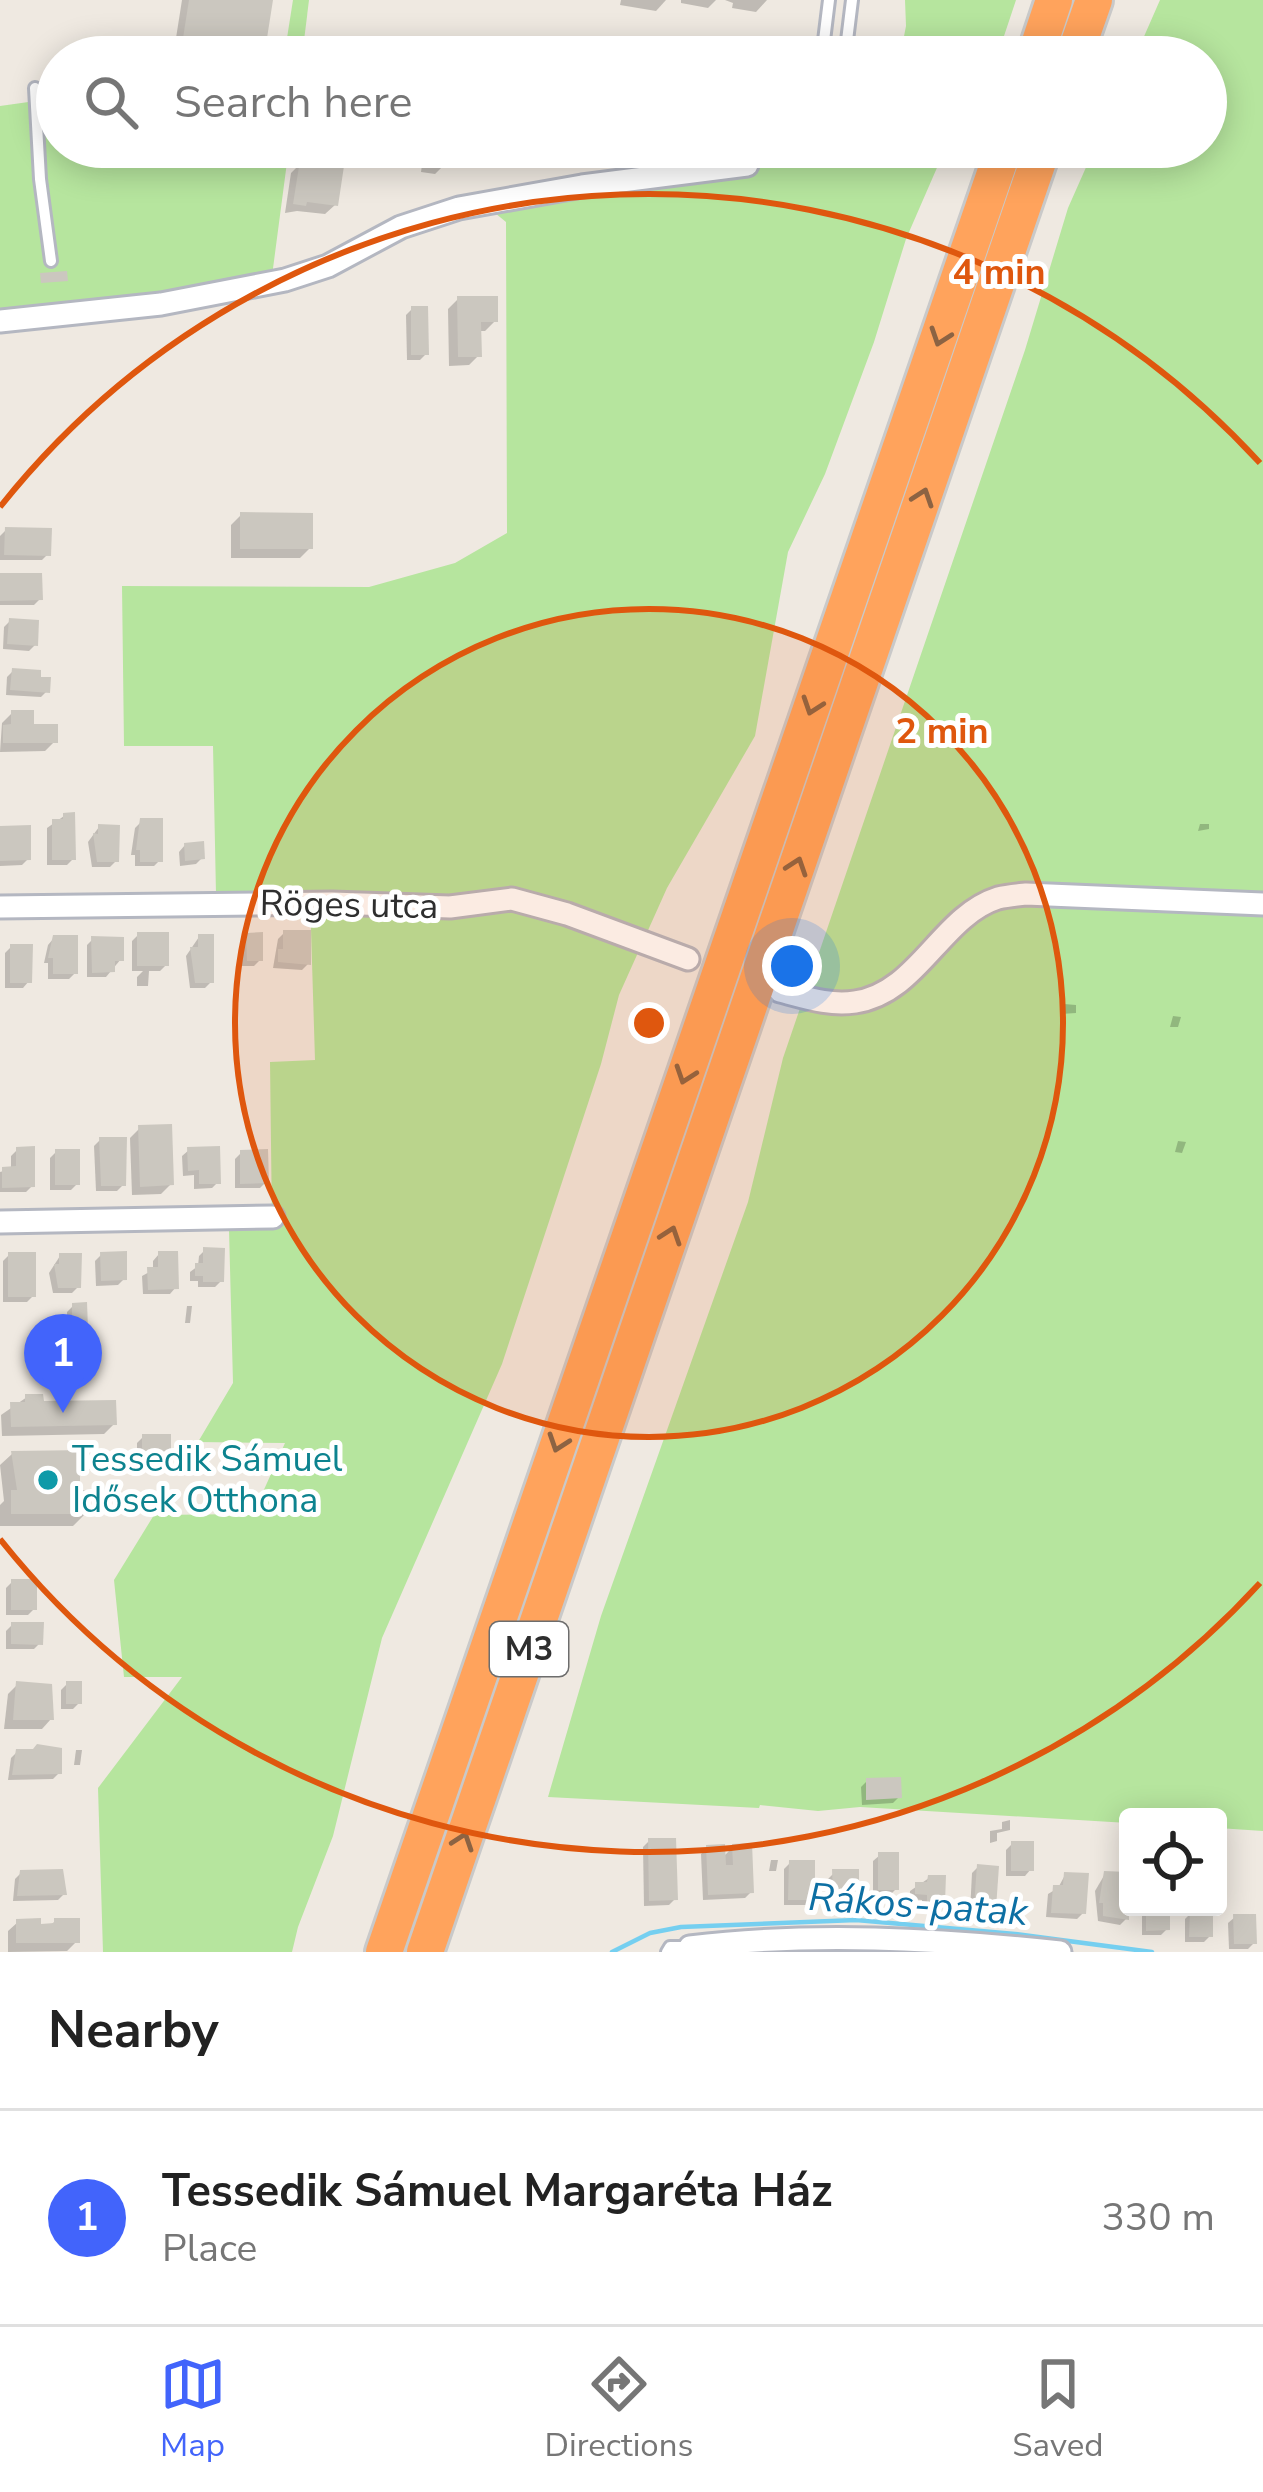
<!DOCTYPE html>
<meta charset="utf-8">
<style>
:root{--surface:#fff;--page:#f2f2f2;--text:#222;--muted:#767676;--line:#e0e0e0;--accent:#4264fb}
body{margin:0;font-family:"Nunito Sans",sans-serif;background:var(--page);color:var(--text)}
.controls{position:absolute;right:36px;bottom:36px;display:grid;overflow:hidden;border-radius:12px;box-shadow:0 6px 30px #0003}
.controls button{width:108px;height:108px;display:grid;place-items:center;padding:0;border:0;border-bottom:3px solid var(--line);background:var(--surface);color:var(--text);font:60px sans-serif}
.you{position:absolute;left:792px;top:966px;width:42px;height:42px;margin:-30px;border:9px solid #fff;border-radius:50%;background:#1a73e8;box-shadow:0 0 0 18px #1a73e833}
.badge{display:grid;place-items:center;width:78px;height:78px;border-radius:50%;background:var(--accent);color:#fff;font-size:39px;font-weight:700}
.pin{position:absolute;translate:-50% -99px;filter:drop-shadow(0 3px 6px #0008)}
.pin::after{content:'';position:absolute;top:63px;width:42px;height:36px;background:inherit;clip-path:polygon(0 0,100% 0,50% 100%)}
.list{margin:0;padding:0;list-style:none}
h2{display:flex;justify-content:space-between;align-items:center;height:156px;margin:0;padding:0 48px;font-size:51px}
h2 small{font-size:39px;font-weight:400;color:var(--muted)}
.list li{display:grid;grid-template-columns:78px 1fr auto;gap:36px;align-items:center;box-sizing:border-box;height:216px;padding:0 48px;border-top:3px solid var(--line)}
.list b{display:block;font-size:45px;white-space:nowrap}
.list p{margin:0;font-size:39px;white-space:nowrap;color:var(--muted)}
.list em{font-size:39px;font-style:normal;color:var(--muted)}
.icon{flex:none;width:66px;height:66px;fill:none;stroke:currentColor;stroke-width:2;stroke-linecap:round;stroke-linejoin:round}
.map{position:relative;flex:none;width:1263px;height:1952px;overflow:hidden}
.search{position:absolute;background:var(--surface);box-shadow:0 6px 30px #0003;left:36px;right:36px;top:36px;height:132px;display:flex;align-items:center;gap:30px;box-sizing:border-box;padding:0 42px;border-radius:66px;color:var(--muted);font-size:45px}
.sheet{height:372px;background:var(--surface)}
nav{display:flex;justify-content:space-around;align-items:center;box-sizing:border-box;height:168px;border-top:3px solid var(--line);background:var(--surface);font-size:33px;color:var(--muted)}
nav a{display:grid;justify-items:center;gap:6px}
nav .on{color:var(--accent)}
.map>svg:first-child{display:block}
.green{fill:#b6e59e}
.shadow{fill:#0003}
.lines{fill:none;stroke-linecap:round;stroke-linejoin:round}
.stream{stroke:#75cff0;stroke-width:4.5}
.building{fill:#cbc7bf}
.lane-casing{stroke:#b4b7c1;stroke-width:16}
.street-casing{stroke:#b4b7c1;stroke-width:27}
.highway-casing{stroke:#c9c9c9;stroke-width:42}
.lane{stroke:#fff;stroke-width:10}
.street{stroke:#fff;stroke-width:21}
.highway{stroke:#ffa35c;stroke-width:36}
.oneway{stroke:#8c6343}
.ring{fill:none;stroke:#df570e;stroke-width:6}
.culture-dot{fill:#0f9aa8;stroke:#fff;stroke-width:4.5}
.labels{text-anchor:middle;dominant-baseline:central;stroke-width:10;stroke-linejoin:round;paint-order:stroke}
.shield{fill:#fff;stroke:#6d6d6d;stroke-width:3}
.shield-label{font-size:33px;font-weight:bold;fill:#2e2e2e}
.street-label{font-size:36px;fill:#2e2e2e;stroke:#fff}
.culture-label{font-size:36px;fill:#0d838f;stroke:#fff;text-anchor:start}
.water-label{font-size:39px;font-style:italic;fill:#0d6fa3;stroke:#fff}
.centre{fill:#df570e;stroke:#fff;stroke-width:6}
.ring-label{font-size:36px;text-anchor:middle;font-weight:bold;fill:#df570e;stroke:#fff;stroke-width:10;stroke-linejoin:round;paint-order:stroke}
</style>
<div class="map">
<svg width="1263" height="1952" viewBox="0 0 1263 1952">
<rect width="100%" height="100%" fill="#efe9e1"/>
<g class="green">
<path d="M293,0H309L302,57H284Z"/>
<path d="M905,0H1016L997,57H900L906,26Z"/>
<path d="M1160,0H1263V1831L1218,1828V1817H1128V1823L860,1807L818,1811L760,1805L759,1808L548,1797L601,1616L748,1202L783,1058L1025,350L1068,208L1095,147H1206V57H1135Z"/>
<path d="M57,98V147H289L272,276L35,311L0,310V106Z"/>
<path d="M876,147H946L906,239L874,342L825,474L788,552L755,736L667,888L619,995L601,1064L502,1364L382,1638L333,1836L298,1927L292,1952H103L98,1788L182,1677H124L114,1580L154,1515L253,1514L285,1443L198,1442L233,1383L229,1229L272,1226L270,1062L315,1060L310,897L216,894L213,746H124L122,586L369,587L455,563L507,533L506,222L495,213L535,199L751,175L752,157L867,153Z"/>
</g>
<g class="shadow">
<path d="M182,0H270L261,57H173Z"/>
<path d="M621,0H666L656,11L620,5Z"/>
<path d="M681,0H716L708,8L681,3Z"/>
<path d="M725,0H767L756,12L732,8L733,3Z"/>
<path d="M411,147H448L445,164L435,174L421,172L423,157L409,155Z"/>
<path d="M461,147H497L487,163L477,161L473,164L458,162Z"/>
<path d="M516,147H551L542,156L521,153V148Z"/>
<path d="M301,163L335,205L325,214L297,211L285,213L291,173Z"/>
<path d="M458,299L495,321L485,331H478L479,355L469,365L449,366L448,309Z"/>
<path d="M412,309L426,354L420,360H407L406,315Z"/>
<path d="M241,515L310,548L300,558H231V525Z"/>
<path d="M6,530L48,554L42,560H0V536Z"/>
<path d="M0,576L40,599L34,605H0Z"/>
<path d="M10,621L35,645L29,651L3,649L4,627Z"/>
<path d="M13,671L47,691L41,697L6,695L7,677Z"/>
<path d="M12,713L32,727L55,741L45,751L0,752L2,723Z"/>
<path d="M64,816L73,859L67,865H47V828Z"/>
<path d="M141,822L160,860L154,866H135V855H131L135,828Z"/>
<path d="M1200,824H1209V829L1198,831Z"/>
<path d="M99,827L116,861L110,867H92L88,842Z"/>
<path d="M0,829L28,859L22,865L0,866Z"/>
<path d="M185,845L202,858L196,864L180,866L179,852Z"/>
<path d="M284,933L308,964L302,970L273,968L278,939Z"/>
<path d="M138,935L166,965L160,971H149L148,986H137V977L143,971H132V941Z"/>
<path d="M248,936L260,960L254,966H242V942Z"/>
<path d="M199,937L211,982L205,988H190L186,956Z"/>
<path d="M54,938L75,973L69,979H48V963H44L48,945Z"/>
<path d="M93,939L121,959L106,977H87V945Z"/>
<path d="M11,947L29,981L23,988H5V953Z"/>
<path d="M1064,1004L1076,1005V1013L1061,1014Z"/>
<path d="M1173,1016L1181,1017L1178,1027H1170Z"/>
<path d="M140,1128L171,1184L161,1194L132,1195L130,1138Z"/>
<path d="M100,1140L123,1185L117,1191H96L94,1146Z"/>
<path d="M1178,1141L1186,1142L1182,1153L1175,1152Z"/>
<path d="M17,1150L32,1186L26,1192H0V1172L11,1169V1156Z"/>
<path d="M189,1150L218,1182L212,1188L194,1189V1175L183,1176L182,1156Z"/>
<path d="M56,1152L77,1184L71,1190H50V1158Z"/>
<path d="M241,1153L266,1182L260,1188H235V1159Z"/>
<path d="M205,1250L221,1281L215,1287H198V1281H190V1272L198,1266L199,1256Z"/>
<path d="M159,1254L176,1287L170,1294H143L142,1276L153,1270V1261Z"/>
<path d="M9,1255L33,1296L27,1302H3V1261Z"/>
<path d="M101,1255L124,1279L118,1285L96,1286L95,1261Z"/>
<path d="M60,1256L78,1287L72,1293H53L49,1273Z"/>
<path d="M73,1306L85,1328L79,1334H68L67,1312Z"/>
<path d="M187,1306H192L190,1323H185Z"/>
<path d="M27,1397L41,1404L114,1424L104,1434L2,1436L1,1415Z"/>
<path d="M143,1437L168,1456L162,1462H137V1443Z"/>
<path d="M12,1454L87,1469L77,1479L87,1512L73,1526H0V1505L4,1501L0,1465Z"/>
<path d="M12,1582L34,1609L28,1615H6V1588Z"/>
<path d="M12,1625L40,1643L34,1649H6V1631Z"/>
<path d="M18,1684L51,1719L42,1729H4L8,1694Z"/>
<path d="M67,1684L79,1703L73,1709H61V1690Z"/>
<path d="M76,1750H82L80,1765H74Z"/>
<path d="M17,1752L59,1773L53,1779L8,1780L11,1758Z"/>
<path d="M867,1781L899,1797L893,1803L862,1805L861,1787Z"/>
<path d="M1010,1820V1830L997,1833V1841L990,1843V1831L1002,1829V1822Z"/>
<path d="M649,1841L675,1899L669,1905L644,1906L643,1847Z"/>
<path d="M1012,1844L1031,1869L1025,1876H1006V1850Z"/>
<path d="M733,1847L751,1892L745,1898L703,1900L701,1854L707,1848L723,1857Z"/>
<path d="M880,1855L896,1889L890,1895H873V1861Z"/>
<path d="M771,1860H778L776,1871H769Z"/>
<path d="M790,1863L812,1899L806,1905H784V1869Z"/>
<path d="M978,1867L993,1907L987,1913L970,1912L972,1873Z"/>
<path d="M21,1873L64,1894L58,1900L13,1901L15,1879Z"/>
<path d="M834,1873L856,1894L850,1901H828V1879Z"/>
<path d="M1105,1874L1126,1919L1120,1925L1098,1921L1095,1891Z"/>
<path d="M1065,1875L1083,1913L1077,1919L1046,1917L1048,1894L1058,1888Z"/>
<path d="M929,1878L942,1901L936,1908L922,1907V1900L910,1899V1891Z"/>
<path d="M1142,1907H1167V1929L1161,1935H1142Z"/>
<path d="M1191,1913L1210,1936L1204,1942H1185V1919Z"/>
<path d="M1235,1917L1254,1943L1248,1949H1229L1228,1923Z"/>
<path d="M55,1921L77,1941L67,1951L8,1952V1931L18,1922L50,1926Z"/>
</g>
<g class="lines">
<path class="stream" d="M612,1952L650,1933L681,1927L856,1920L1015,1934L1152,1952"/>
</g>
<g class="building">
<path d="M189,0H273L264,57H180Z"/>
<path d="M432,147H451L448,165L429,163Z"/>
<path d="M467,147H501L499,154L486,152V156L466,153Z"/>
<path d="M300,160L344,166L338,206L307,202L306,206L293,204Z"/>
<path d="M67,271L68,281L41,283L40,273Z"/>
<path d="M457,296H498V322H481L482,357H458Z"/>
<path d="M411,306H428L429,355H411Z"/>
<path d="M240,512L313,513V549H240Z"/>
<path d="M5,527L52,528L51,556L4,555Z"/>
<path d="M0,573H42L43,600L0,601Z"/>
<path d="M9,618L39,620L38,646L7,644Z"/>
<path d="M12,668L41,670V677H51L50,693L10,690Z"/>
<path d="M11,710H34V724H58V743H3V725L11,724Z"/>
<path d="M75,812L76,860H52V819H63V813Z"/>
<path d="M140,818H163V862H140V850H136Z"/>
<path d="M98,824L120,825L119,862H97L93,833L98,834Z"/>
<path d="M31,825V860L0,861V826Z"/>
<path d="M204,841L205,859L185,861L184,843Z"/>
<path d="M283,930H311V965L278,962V949H283Z"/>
<rect x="137" y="932" width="32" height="34"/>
<path d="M263,932V961H247L246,933Z"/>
<path d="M198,934H214V983H195L190,947H198Z"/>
<path d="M53,935H78V974H53V958H48Z"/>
<path d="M91,936L124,937V961H115V972L92,973Z"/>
<path d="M10,944H33L32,983H10Z"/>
<path d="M172,1124L174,1185L140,1187L138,1125Z"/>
<path d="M99,1137H127L126,1186H101Z"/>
<path d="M35,1146V1187L2,1188V1167L16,1166V1147Z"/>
<path d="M220,1146L221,1184H199V1170L188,1171L187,1147Z"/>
<rect x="55" y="1149" width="25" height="36"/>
<path d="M268,1149L269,1183L240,1184V1150Z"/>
<path d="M203,1247L225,1248L224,1282H203V1276H195V1263H203Z"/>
<path d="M127,1251V1280L101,1281L100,1252Z"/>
<path d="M158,1251H178L179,1289L148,1290L147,1267H158Z"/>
<rect x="8" y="1252" width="28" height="45"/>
<path d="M59,1253H82L81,1288H58L54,1264H59Z"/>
<path d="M87,1302L88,1329H72V1303Z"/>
<path d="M25,1394H43L44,1401L116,1400L117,1425L11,1427L10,1402H25Z"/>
<rect x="142" y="1434" width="29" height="24"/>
<path d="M89,1450L90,1470H80V1490H89L90,1514H11V1490H17L11,1451Z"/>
<rect x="11" y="1579" width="26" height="31"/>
<path d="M11,1622H44L43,1645L11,1644Z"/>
<path d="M16,1681L52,1684L54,1720H13Z"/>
<rect x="66" y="1681" width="16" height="23"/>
<path d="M37,1744L62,1748V1774L12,1775L16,1749H33Z"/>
<path d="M901,1777L902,1798L866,1800V1778Z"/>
<path d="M648,1838H676L678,1900L649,1901Z"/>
<rect x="1011" y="1841" width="23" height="30"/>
<path d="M752,1843L754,1893L708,1895L706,1845L725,1844L726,1865H733L732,1844Z"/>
<rect x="878" y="1852" width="21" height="38"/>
<path d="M789,1860H815V1900H788Z"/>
<path d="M977,1864L999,1866L996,1908L974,1907Z"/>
<path d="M63,1869L67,1895L17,1896L20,1870Z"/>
<path d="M832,1869H859V1896H833Z"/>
<path d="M1104,1871L1128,1872L1129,1920L1103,1916V1903H1099Z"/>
<path d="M1064,1872L1089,1873L1086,1914L1051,1913L1053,1885H1063Z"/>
<path d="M928,1875H946L945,1903L927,1902V1895L915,1894V1882H927Z"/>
<path d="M1146,1907H1170V1930L1146,1931Z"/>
<path d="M1190,1910H1213V1937H1189Z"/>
<path d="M1233,1914H1256L1257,1944H1234Z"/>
<path d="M41,1918V1924L54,1923V1918H80V1943H16V1919Z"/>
</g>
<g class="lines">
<defs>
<g id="lane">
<path d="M822,57L829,0"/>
<path d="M845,57L852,0"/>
<path d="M35,88L40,179L51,261"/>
<path d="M667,1952L670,1947H687"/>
</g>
<g id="street">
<path d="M0,321L161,304L285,280L328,266L401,227L459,208L582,186L747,165"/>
<path d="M0,907L332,903L450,907L512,899L567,914L688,959"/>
<path d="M780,991C804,997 829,1006 855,1002C918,993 941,916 998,898C1007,896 1017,895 1026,894L1263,904"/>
<path d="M0,1222L273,1217"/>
<path d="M687,1952L690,1947C811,1932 939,1939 1060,1952"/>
</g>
<g id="highway">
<path d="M1035,57L1054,0"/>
<path d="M1074,57L1094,0"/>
<path d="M384,1952L1004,147"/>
<path d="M425,1952L1043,147"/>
</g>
</defs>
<use href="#lane" class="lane-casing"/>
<use href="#street" class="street-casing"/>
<use href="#highway" class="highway-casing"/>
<use href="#lane" class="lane"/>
<use href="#street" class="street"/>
<use href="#highway" class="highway"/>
</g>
<defs><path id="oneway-chevron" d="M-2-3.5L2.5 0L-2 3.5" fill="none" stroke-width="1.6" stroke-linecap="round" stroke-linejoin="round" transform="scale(3)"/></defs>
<g class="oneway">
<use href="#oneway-chevron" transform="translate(940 337) rotate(109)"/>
<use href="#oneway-chevron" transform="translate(923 497) rotate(-71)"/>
<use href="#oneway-chevron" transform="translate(812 706) rotate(109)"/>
<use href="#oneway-chevron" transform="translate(797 866) rotate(-71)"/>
<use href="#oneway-chevron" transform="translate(685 1075) rotate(109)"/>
<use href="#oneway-chevron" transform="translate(671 1235) rotate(-71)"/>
<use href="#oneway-chevron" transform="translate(558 1443) rotate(109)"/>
<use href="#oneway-chevron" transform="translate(463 1841) rotate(-71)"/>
</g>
<circle cx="649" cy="1023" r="414" fill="#df570e" fill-opacity=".12"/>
<g class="ring">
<circle cx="649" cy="1023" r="414"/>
<path d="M1260 1583A829 829 0 0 1 0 1539M0 507A829 829 0 0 1 1260 463"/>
</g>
<circle class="culture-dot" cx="48" cy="1480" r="12"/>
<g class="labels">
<rect class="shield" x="490" y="1622" width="78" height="54" rx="9"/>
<g class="shield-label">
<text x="529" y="1649">M3</text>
</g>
<g class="street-label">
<text transform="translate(349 905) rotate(1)">Röges utca</text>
</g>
<g class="culture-label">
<text x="72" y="1459">Tessedik Sámuel<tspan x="72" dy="41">Idősek Otthona</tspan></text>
</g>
<g class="water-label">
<text transform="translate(918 1905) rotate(4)">Rákos-patak</text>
</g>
</g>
<circle cx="649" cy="1023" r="18" class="centre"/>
<g class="ring-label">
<text x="999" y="284">4 min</text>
<text x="942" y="743">2 min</text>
</g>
</svg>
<div class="controls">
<button><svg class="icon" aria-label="locate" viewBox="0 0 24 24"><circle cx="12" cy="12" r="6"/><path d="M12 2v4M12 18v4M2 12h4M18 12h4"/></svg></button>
</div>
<div class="you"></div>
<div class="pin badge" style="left:63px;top:1413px">1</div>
<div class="search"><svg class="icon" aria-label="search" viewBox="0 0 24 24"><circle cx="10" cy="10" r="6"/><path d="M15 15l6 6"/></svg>Search here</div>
</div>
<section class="sheet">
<h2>Nearby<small></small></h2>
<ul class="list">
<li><span class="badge">1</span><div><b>Tessedik Sámuel Margaréta Ház</b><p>Place</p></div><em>330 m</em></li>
</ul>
</section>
<nav>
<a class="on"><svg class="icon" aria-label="map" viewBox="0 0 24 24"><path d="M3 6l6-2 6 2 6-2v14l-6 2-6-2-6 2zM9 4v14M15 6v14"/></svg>Map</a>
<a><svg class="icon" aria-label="directions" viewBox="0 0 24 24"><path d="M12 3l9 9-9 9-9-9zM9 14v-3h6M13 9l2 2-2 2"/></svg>Directions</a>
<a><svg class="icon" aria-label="saved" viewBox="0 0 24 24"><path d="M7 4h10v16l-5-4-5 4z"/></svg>Saved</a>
</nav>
